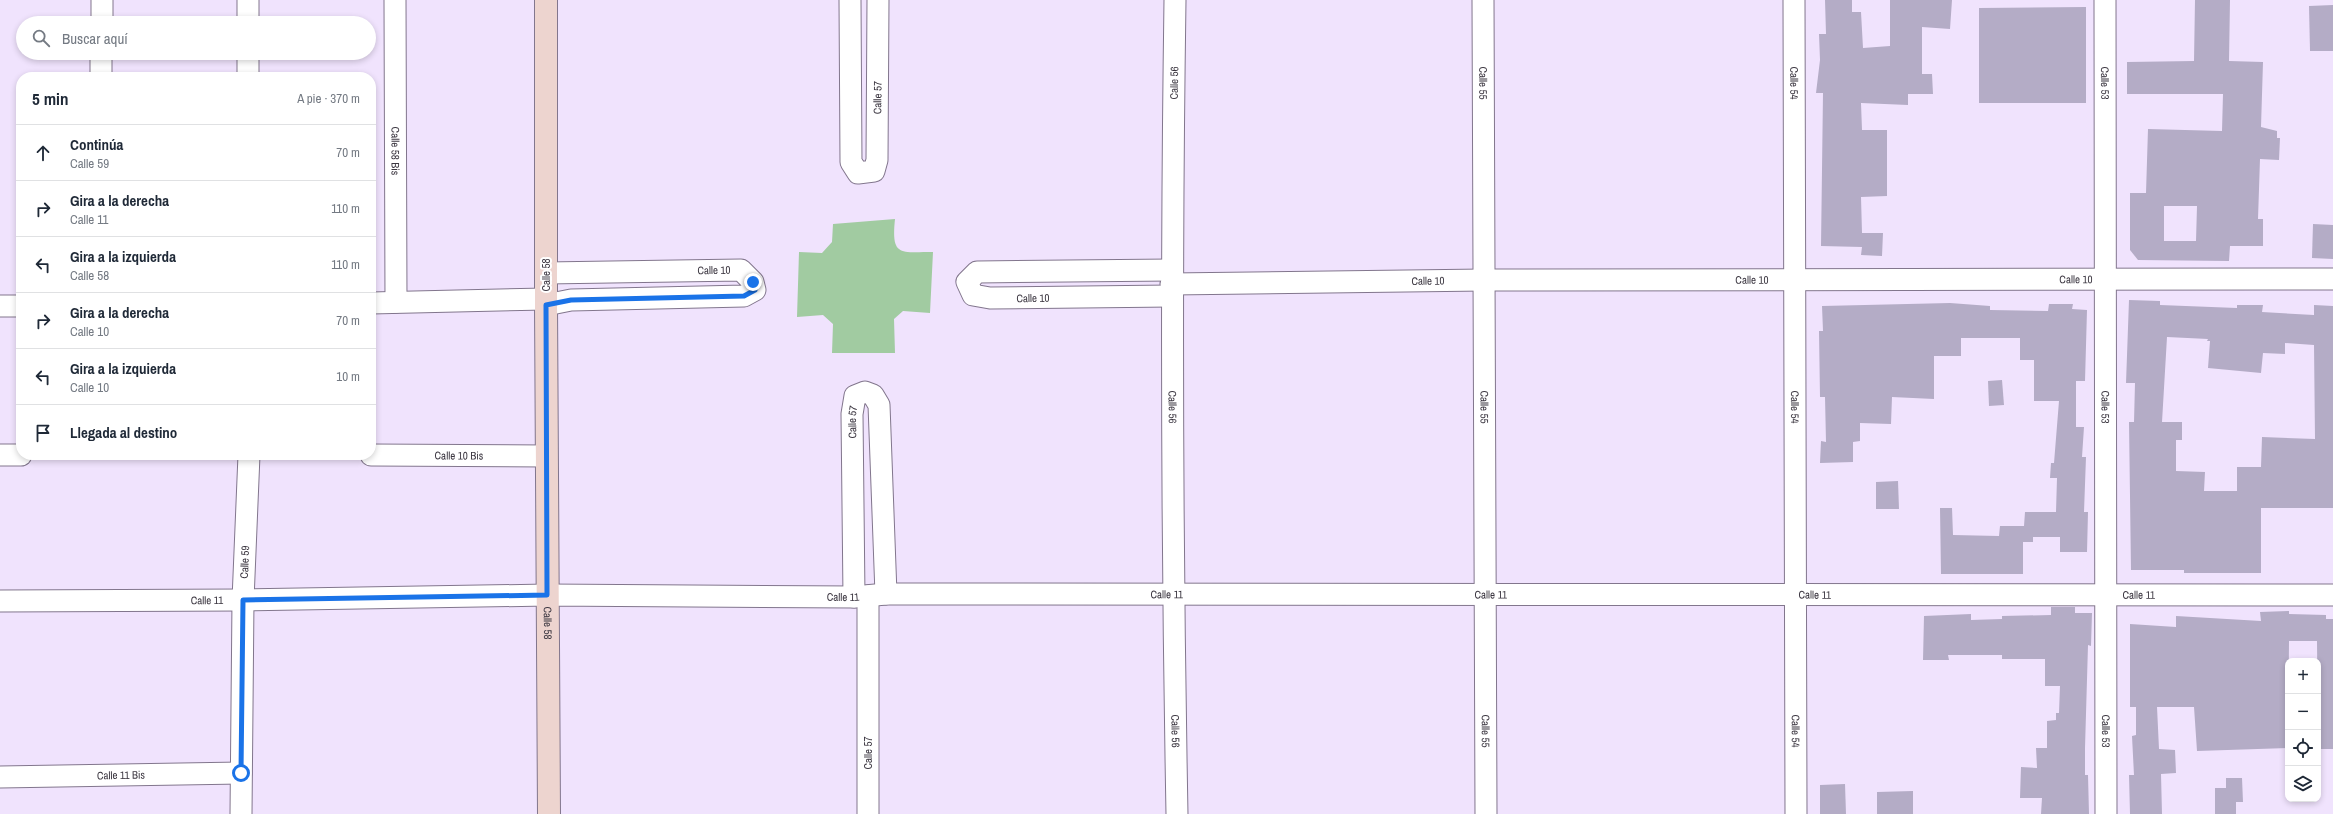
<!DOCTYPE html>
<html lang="es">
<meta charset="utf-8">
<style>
:root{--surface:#fff;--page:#f6f6f7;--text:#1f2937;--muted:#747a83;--line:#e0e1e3}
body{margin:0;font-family:"Archivo Narrow",sans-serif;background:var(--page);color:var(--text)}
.controls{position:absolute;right:12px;bottom:12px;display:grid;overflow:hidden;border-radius:8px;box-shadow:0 2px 6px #0003}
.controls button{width:36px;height:36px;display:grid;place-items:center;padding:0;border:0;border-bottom:1px solid var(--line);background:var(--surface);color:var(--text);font:20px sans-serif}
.stop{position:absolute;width:12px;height:12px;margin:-9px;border:3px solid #1a73e8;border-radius:50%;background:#fff}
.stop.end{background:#1a73e8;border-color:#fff;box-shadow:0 1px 4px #0008}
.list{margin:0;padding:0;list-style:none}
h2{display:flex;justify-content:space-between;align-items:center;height:52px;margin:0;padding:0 16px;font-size:17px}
h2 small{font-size:13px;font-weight:400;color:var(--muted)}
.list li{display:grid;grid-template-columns:26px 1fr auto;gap:12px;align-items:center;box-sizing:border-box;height:56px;padding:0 16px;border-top:1px solid var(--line)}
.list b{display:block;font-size:15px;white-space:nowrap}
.list p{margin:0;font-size:13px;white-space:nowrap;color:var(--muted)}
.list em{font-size:13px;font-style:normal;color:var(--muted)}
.icon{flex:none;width:22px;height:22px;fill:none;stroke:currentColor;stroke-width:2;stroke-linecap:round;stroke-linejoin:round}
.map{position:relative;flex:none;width:2333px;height:814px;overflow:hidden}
.search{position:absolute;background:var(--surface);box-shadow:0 2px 6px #0003;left:16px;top:16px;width:360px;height:44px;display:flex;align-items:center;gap:10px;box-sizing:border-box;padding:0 14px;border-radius:22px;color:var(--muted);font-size:15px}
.panel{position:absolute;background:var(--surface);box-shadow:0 2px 6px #0003;left:16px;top:72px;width:360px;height:388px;border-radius:16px}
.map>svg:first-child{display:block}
.grass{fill:#a1cba1}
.building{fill:#b4acc6;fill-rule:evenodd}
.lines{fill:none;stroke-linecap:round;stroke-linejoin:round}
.minor-casing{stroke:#82768d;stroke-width:23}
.secondary-casing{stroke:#82768d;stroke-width:24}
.minor{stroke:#fff;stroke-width:21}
.secondary{stroke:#edd4cf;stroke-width:22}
.route{stroke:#1a73e8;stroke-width:5}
.labels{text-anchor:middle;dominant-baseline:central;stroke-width:4;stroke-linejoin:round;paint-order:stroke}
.street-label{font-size:11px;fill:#3b3640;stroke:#fff}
</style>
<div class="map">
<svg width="2333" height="814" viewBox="0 0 2333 814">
<rect width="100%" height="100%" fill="#f0e3fd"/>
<path class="grass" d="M895,219C891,257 900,252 933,252L930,313L903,311L894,319L895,353H832L833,324L823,315L797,317L799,252L822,253L832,242L833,224Z"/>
<g class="building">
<path d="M1825,0H1852V12H1861L1863,48L1890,46V0H1952L1950,29L1922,27V74H1932L1933,94H1908V105L1861,103L1862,130H1887V196L1861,197L1862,233H1883L1882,256L1861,255L1862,247L1821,246L1823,93H1816L1820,60L1819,34H1826Z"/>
<path d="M2195,0H2230L2229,61L2263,62L2261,127L2277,131V138H2280L2279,160L2260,159L2258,219H2263V246H2230L2229,261L2138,260L2130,250V193H2146L2148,129L2222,131L2223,94H2127V62L2194,61ZM2164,206H2197L2196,241H2164Z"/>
<path d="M2333,5V51H2310L2309,6Z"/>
<path d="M2086,7V103H1979V8Z"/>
<path d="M2313,224L2333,225V259L2312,258Z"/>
<path d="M2129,300L2160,301V305L2237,308V305H2263L2262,312L2314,315V305L2333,306V508H2261V573H2184V570H2131L2129,422H2134L2135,383H2126ZM2167,337L2208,339L2207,341H2210L2208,368L2261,373L2263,353L2285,354V343L2314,345L2315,439L2262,437L2261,467H2237V491H2204L2205,472L2176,471V440H2182V422H2162Z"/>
<path d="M1950,303L1990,306V310L2048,311L2049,304H2073L2072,309L2087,310L2085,381H2076V427H2084L2082,457H2086L2084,512H2088L2087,552H2060V537H2033V542H2023V574H1941L1940,508H1952L1953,535L1999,536L2000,526H2024L2025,512H2056L2057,478H2050L2051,463H2054L2059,401H2034V360H2020V338H1961V356H1934V399L1892,397L1891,424L1860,423V441L1853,442V462L1820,463L1821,441L1826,442L1825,397H1820L1819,331H1823L1822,306Z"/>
<path d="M2002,380L2004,405L1989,406L1988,381Z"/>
<path d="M1898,481L1899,509H1876V482Z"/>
<path d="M2051,607H2075V613H2092L2091,646L2088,645L2085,748V775H2088L2089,814H2041L2042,798H2020L2021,767L2037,768L2036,748H2047V721L2056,720V713H2059L2060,686H2045V659H2002V655H1948L1949,660H1923L1924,616L1971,614V620L2002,619V616L2051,615Z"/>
<path d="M2289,611V614L2326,615V619H2333V749H2318L2317,641H2289L2288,748L2197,751L2194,707H2157L2159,749L2175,750L2176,773L2161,774L2162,814H2130L2129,775H2134L2132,736L2136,735V707H2130V624L2176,627V616L2261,621L2260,612Z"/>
<path d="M2226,778H2242L2243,802H2236V814H2215V788H2226Z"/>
<path d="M1845,784L1846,814H1820V785Z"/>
<path d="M1913,791V814H1877V792Z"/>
</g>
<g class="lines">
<defs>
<g id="minor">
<path id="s1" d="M395,0L396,302"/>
<path id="s2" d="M850,0L851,162L858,173L874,171L877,160L878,0"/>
<path id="s3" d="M1175,0C1171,271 1172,543 1177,814"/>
<path id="s4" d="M1483,0L1486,814"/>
<path id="s5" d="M1794,0L1796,814"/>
<path id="s6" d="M2105,0L2106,814"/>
<path d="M102,23V0"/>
<path d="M248,23V0"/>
<path d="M101,77V53"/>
<path d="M248,77V53"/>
<path id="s7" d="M1171,284L1484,280L2333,279"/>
<path d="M1171,296L990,298L973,295L967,282L977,272L1171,270"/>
<path d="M371,303L546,299"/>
<path d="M546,305L571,300L744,296L755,290L753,282L741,270L546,273"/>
<path d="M0,306H21"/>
<path d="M0,455H21"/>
<path id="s8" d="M371,455L546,456"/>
<path id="s9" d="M854,597L852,414L855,396L865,392L873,395L879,405L886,594"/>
<path id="s10" d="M0,601L243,600L547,595L854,597L886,594L2333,595"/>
<path id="s11" d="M0,777L241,773"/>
<path id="s12" d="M241,814L243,600L249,455"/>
<path d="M868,814V596"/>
</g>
<g id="secondary">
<path id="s13" d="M546,0V305L549,814"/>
</g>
</defs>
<use href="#minor" class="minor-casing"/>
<use href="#secondary" class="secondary-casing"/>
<use href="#minor" class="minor"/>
<use href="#secondary" class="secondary"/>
</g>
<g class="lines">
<path class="route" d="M241,773L243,600L547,595L546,305L571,300L744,296L755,290L753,282"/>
</g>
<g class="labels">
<g class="street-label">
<text transform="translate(1174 83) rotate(-89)">Calle 56</text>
<text stroke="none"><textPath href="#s4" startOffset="83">Calle 55</textPath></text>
<text stroke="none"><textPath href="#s5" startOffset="83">Calle 54</textPath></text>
<text stroke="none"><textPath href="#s6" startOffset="83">Calle 53</textPath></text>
<text stroke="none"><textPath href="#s2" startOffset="265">Calle 57</textPath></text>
<text stroke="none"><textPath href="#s1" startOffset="151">Calle 58 Bis</textPath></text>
<text transform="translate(714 270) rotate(-1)">Calle 10</text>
<text transform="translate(546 275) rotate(-90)">Calle 58</text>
<text stroke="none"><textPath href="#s7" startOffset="905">Calle 10</textPath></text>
<text stroke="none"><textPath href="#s7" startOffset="581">Calle 10</textPath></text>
<text stroke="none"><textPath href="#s7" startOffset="257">Calle 10</textPath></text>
<text transform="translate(1033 298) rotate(-1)">Calle 10</text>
<text stroke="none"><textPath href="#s3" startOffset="407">Calle 56</textPath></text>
<text stroke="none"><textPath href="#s4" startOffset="407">Calle 55</textPath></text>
<text stroke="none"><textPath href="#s5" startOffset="407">Calle 54</textPath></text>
<text stroke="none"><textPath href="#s6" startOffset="407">Calle 53</textPath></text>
<text stroke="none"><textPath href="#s9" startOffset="175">Calle 57</textPath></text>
<text stroke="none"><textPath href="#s8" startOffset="88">Calle 10 Bis</textPath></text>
<text stroke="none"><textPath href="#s12" startOffset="252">Calle 59</textPath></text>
<text stroke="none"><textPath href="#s10" startOffset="1167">Calle 11</textPath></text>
<text stroke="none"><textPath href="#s10" startOffset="1815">Calle 11</textPath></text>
<text stroke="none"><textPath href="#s10" startOffset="1491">Calle 11</textPath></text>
<text stroke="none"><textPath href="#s10" startOffset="2139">Calle 11</textPath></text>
<text stroke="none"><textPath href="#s10" startOffset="843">Calle 11</textPath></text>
<text stroke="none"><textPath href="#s10" startOffset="207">Calle 11</textPath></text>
<text stroke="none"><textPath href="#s13" startOffset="623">Calle 58</textPath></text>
<text stroke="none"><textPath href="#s3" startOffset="731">Calle 56</textPath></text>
<text stroke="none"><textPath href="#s4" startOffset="731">Calle 55</textPath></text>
<text stroke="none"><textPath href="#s5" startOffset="731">Calle 54</textPath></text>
<text stroke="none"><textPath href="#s6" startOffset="731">Calle 53</textPath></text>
<text transform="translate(868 753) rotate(-90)">Calle 57</text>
<text stroke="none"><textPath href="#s11" startOffset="121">Calle 11 Bis</textPath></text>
</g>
</g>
</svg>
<div class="controls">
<button>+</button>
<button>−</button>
<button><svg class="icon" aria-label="locate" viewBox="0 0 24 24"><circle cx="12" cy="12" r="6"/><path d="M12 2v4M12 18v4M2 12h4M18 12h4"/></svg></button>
<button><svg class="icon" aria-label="layers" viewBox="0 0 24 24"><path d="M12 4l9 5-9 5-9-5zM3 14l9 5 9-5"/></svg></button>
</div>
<div class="stop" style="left:241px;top:773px"></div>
<div class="stop end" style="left:753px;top:282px"></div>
<div class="search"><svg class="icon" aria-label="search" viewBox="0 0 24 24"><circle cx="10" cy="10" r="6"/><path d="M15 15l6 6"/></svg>Buscar aquí</div>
<section class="panel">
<h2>5 min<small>A pie · 370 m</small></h2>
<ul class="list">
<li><svg class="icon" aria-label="ahead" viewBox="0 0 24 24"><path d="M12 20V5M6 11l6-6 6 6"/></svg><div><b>Continúa</b><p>Calle 59</p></div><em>70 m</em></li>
<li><svg class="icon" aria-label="right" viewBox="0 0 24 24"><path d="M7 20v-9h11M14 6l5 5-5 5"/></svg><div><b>Gira a la derecha</b><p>Calle 11</p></div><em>110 m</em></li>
<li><svg class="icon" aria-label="left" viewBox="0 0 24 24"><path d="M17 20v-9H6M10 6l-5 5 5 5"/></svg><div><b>Gira a la izquierda</b><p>Calle 58</p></div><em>110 m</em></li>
<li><svg class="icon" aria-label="right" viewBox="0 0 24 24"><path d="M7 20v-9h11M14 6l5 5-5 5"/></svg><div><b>Gira a la derecha</b><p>Calle 10</p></div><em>70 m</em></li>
<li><svg class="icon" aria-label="left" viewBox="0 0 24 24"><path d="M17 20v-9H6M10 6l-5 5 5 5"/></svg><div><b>Gira a la izquierda</b><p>Calle 10</p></div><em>10 m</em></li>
<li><svg class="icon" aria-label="arrive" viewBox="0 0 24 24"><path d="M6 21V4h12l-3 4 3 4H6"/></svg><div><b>Llegada al destino</b></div></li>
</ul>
</section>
</div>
